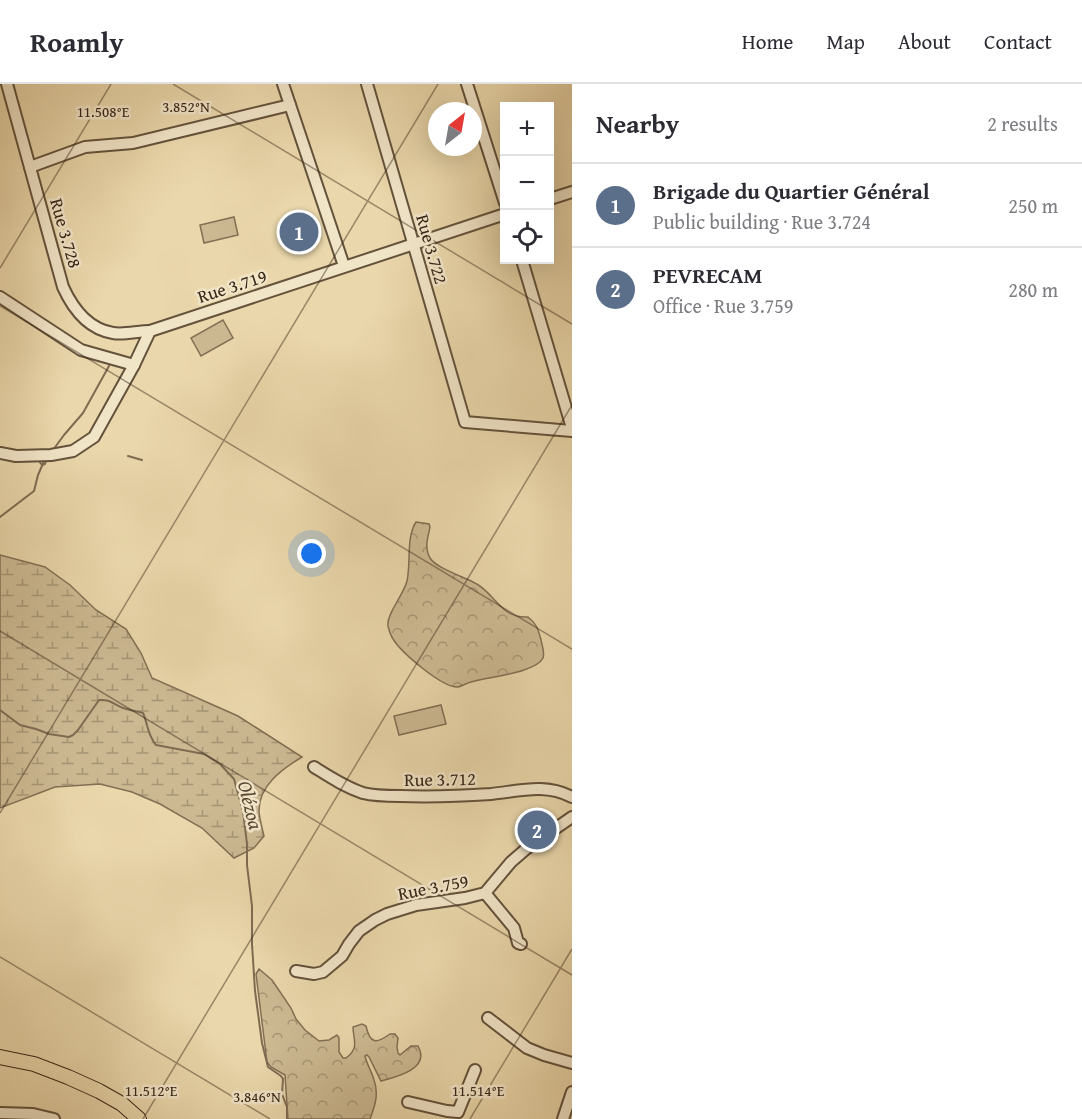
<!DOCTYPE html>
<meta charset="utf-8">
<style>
:root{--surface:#fff;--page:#f7f7f7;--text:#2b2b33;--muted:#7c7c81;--line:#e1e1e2;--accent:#2563eb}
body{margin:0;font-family:"Gentium Book Plus",serif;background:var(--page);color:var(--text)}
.controls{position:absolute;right:18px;top:18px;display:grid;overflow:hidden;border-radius:0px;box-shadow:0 6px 24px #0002}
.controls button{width:54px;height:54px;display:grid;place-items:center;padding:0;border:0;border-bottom:2px solid var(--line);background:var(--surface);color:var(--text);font:30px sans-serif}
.compass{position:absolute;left:428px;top:18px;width:54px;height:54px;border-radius:50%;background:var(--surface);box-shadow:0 6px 24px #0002;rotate:31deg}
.you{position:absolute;left:312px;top:470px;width:21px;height:21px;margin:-15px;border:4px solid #fff;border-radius:50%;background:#1a73e8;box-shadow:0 0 0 9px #1a73e833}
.badge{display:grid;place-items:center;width:39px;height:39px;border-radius:50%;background:var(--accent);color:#fff;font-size:20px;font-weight:700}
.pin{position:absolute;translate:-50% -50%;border:3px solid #fff;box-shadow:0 2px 6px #0006}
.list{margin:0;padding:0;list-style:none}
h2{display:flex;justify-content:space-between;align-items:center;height:78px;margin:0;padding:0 24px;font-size:26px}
h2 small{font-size:20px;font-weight:400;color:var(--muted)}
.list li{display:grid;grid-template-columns:39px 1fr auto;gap:18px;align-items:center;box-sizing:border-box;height:84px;padding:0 24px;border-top:2px solid var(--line)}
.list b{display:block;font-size:22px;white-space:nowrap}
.list p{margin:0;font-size:20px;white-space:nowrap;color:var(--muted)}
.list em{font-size:20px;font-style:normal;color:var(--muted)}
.icon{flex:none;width:33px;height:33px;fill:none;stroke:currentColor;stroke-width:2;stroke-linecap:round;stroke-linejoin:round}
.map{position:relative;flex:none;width:572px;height:1035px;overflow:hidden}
header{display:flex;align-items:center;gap:36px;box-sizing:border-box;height:84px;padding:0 30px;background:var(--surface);border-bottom:2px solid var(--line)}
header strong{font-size:28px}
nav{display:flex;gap:33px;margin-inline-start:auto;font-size:21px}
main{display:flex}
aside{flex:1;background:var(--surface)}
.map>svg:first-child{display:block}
.forest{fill:url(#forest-crowns);stroke:#826f54;stroke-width:1.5}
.wetland{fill:url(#wetland-marsh);stroke:#826f54;stroke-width:1.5}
.pitch{fill:#ccb992;stroke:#826f54;stroke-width:1.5}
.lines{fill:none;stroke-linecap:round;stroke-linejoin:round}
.stream{stroke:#7e6b52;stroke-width:2}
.minor-casing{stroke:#64523c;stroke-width:14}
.major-casing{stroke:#372517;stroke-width:16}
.minor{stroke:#f1e5c8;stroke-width:10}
.major{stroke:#ead7ab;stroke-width:14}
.ticks{fill:none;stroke:#372517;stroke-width:1.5;stroke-opacity:0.45}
.labels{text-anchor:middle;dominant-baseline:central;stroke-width:5;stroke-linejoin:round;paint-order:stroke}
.street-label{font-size:18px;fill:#372517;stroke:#f1e5c8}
.water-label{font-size:20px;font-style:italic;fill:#5a4834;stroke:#f1e5c8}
.ticks-label{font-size:15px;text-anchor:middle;fill:#372517;stroke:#f1e5c8;stroke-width:5;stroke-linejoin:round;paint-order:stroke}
</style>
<header>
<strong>Roamly</strong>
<nav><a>Home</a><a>Map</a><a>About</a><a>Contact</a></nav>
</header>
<main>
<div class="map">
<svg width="572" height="1035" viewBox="0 0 572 1035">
<defs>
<pattern id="forest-crowns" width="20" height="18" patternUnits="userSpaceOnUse" patternTransform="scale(1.5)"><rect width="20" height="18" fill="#ccb992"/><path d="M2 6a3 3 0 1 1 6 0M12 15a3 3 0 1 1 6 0" fill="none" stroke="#a69676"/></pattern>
<pattern id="wetland-marsh" width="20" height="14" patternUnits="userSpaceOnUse" patternTransform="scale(1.5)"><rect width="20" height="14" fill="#ccb992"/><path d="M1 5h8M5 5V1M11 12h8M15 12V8" fill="none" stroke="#a69676"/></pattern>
</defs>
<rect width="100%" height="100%" fill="#ead7ab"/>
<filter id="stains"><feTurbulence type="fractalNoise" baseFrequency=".00333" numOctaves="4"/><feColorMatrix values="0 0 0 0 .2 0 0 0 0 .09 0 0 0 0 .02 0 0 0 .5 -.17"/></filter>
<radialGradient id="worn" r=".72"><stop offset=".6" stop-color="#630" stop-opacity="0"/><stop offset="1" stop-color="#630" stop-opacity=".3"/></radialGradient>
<g class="forest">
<path d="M416,438L429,440L430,443C428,453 424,464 430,474C436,484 464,493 475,499C495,509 501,535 528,533C537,540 538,545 541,556C542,562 545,568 543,574C536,589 486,593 471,598C467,599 462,602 458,603C442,604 401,568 393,555C391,552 389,546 388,542C386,531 404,510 407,497C411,479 406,453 416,438Z"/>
<path d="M259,885L272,896L291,924L296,935L305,946L319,957L329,956L337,951L339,954V968L343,974H346C360,964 353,955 353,943L362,940L366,942C370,960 376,960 390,950H395L398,954L397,963L398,969L400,971L411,962H418C431,985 396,993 381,997L369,973L367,971L365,972C367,981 372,988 374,996C379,1010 375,1022 370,1035H288L285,991L271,983L267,978L256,890Z"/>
</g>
<path class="wetland" d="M0,471L45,483L70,501L96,526L126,545L141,569L152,594L238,632L302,673C282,685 258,702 259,728C260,736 262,744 264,752L254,764L234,774L202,744L160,720L132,708L100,700L55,703L0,724Z"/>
<g class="pitch">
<path d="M234,133L238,151L204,159L200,141Z"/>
<path d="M223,236L233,254L201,272L191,254Z"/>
<path d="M441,621L446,640L399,651L394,632Z"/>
</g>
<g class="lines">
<g class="stream">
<path d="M53,366L64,351L83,329L109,282"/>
<path d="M128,372L142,376"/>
<path d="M38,376L42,381L45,380L47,375"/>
<path d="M0,433L34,407L38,391L45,375"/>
<path d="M0,626L20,641L36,645L49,650L69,653L73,651L78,646L99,616C110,615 113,620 123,624C129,626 136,627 143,629C148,640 147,650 156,661L204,670L220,680L234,695L243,727L247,760V781L252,822V860L255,907L262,959L268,983L281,992L283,995L282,1010L287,1023V1035"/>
</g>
<defs>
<g id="minor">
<path d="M7,0L63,203C73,225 88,245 113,249C124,251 138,247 150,247"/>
<path d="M283,0L344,182"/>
<path d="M367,0L465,338L572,347"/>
<path d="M467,0L505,119"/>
<path d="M30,83L85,63L133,59L290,21"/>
<path d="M550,115L572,108"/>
<path d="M522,176L572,344"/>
<path d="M0,213L81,266L134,281L150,247L505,130"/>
<path d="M0,369L16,372L51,371L73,367L94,353L134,281"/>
<path d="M314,683C330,693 345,703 363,709C375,712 387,712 400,712C430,713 461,712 491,710C520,707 545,699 572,713"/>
<path d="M485,809L514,844L518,859L521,860"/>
<path d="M296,887L314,890L323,888L342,872L349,860L359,847L375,836L387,830L416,821L465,814L485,809L511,778L526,765L572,733"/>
<path d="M488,934L527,964L544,971L572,979"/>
<path d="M408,1018L447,1027L458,1028L475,986"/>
<path d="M0,1029L33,1030L54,1035"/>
<path d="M563,1035L572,1008"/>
</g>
<path id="major" d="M0,973L34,980L68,993L99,1007L122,1020L139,1035"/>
</defs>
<use href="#minor" class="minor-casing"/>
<use href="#major" class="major-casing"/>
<use href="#minor" class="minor"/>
<use href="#major" class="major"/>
</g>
<path class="ticks" d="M173,0L572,240M0,184L111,0M0,222L572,565M0,547L572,891M0,729L438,0M0,873L270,1035M143,1035L572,321M470,1035L572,865"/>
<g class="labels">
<g class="street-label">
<text transform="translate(66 149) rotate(74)">Rue 3.728</text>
<text transform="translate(432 165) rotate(74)">Rue 3.722</text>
<text transform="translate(232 202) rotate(-18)">Rue 3.719</text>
<text transform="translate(440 695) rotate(-1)">Rue 3.712</text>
<text transform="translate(433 803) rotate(-11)">Rue 3.759</text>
</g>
<g class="water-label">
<text transform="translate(251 721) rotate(76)">Olézoa</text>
</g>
</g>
<g class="ticks-label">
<text x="186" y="28">3.852°N</text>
<text x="103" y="33">11.508°E</text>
<text x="151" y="1012">11.512°E</text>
<text x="478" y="1012">11.514°E</text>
<text x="257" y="1018">3.846°N</text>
</g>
<rect width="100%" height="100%" filter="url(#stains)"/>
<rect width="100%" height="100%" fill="url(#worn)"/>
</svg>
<div class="controls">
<button>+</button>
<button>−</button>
<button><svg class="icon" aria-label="locate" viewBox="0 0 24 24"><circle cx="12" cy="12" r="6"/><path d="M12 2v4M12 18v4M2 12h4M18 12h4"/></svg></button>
</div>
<svg class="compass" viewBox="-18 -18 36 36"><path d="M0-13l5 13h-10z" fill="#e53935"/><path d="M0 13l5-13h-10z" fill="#7c7c81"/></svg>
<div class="you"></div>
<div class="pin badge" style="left:299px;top:148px;background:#5c6f8a">1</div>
<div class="pin badge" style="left:537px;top:746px;background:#5c6f8a">2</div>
</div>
<aside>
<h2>Nearby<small>2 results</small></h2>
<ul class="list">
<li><span class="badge" style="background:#5c6f8a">1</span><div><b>Brigade du Quartier Général</b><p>Public building · Rue 3.724</p></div><em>250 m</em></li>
<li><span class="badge" style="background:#5c6f8a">2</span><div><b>PEVRECAM</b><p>Office · Rue 3.759</p></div><em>280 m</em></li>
</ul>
</aside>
</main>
